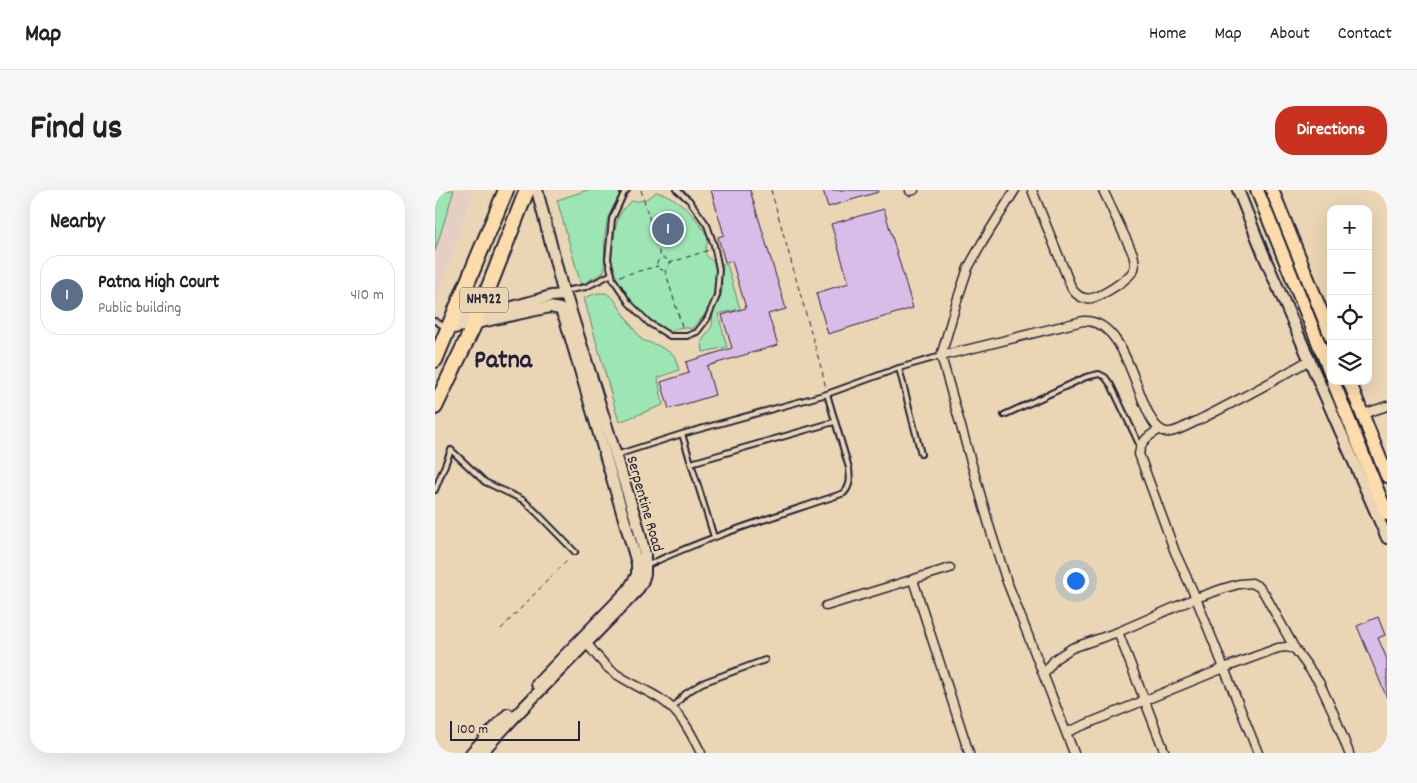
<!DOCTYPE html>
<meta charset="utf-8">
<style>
:root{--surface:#fff;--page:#f6f6f6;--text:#222;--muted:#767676;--line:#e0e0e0;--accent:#c8321e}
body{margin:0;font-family:Dekko,sans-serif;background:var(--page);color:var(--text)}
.controls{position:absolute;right:15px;top:15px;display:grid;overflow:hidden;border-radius:10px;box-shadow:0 5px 20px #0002}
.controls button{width:45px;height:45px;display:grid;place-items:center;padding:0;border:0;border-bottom:1px solid var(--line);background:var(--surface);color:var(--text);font:25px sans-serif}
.scale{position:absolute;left:15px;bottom:12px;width:130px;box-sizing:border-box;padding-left:5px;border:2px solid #22223b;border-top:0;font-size:14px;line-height:18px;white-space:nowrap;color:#22223b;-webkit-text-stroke:4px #ead6b4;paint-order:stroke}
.you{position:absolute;left:640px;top:390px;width:18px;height:18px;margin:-12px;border:4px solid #fff;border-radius:50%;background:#1a73e8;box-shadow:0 0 0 8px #1a73e833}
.badge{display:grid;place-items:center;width:32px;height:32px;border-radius:50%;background:var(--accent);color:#fff;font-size:16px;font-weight:700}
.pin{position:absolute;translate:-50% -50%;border:2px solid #fff;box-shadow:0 1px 5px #0006}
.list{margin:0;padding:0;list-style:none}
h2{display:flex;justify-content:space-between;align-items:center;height:65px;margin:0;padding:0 20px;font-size:21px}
h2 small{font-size:16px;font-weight:400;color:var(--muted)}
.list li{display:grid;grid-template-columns:32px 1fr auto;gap:15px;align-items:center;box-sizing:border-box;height:80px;margin:0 10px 10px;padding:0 10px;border:1px solid var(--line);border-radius:20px}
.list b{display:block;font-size:19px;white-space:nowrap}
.list p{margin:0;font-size:16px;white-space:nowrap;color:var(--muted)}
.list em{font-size:16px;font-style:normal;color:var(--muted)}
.icon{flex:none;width:28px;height:28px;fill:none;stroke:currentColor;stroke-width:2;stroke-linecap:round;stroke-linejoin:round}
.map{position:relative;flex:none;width:952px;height:563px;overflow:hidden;border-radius:20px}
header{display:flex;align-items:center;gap:30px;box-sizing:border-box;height:70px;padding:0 25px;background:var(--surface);border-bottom:1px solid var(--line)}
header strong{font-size:24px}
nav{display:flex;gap:28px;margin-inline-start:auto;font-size:18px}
.intro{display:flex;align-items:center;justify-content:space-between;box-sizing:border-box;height:120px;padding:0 30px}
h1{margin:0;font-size:35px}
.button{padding:12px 22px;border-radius:20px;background:var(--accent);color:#fff;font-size:18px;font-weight:700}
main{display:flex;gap:30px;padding:0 30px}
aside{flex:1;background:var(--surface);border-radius:20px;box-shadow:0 5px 20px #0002}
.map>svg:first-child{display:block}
.built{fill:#e5cec4}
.green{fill:#9de5b3;stroke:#608477}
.building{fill:#dabce9;stroke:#22223b}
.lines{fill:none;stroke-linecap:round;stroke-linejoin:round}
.service-casing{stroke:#22223b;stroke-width:8}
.minor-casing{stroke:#22223b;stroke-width:11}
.tertiary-casing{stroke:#22223b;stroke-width:14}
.primary-casing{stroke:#22223b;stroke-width:16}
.trunk-casing{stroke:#22223b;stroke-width:18}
.path{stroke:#22223b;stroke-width:1;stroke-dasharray:5 4;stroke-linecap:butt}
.service{stroke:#ead6b4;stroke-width:4}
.minor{stroke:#ead6b4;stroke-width:8}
.tertiary{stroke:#ead6b4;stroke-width:10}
.primary{stroke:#fddcac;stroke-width:12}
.trunk{stroke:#fddcac;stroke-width:14}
.labels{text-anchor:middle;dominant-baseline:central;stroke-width:4;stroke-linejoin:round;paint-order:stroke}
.shield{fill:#ead6b4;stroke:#5e585f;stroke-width:1}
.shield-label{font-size:15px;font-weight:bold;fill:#22223b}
.street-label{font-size:16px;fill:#22223b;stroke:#ead6b4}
.town-label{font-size:26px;font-weight:bold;fill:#22223b;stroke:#ead6b4}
</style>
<header>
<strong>Map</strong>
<nav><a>Home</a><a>Map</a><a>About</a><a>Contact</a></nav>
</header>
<div class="intro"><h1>Find us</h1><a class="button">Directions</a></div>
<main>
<aside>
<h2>Nearby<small></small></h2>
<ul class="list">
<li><span class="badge" style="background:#5c6f8a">1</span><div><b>Patna High Court</b><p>Public building</p></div><em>410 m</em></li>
</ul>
</aside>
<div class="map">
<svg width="952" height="563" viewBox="0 0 952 563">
<rect width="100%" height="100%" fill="#ead6b4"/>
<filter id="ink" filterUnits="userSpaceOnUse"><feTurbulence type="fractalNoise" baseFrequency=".02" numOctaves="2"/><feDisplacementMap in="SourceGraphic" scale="10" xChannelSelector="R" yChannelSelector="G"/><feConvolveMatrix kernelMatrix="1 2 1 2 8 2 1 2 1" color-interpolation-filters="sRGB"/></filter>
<g filter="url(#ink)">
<path class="built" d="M0,0H38L0,115Z"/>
<g class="green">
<path d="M0,0H19L0,61Z"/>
<path d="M153,0H187C184,9 178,16 174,25C168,42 170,64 169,82L146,95L122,10Z"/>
<path d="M221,2C244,6 262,28 273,47C272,60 265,63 279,72C285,99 277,121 256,139C247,136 243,137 235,143C216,133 201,121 189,103C186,99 182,94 180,90C174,77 177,61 179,48C180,34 185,18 197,11C208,12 213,9 221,2Z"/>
<path d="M286,74H292L305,119L283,124L292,157L268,162L267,151L277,136L278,123L286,105L287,99Z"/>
<path d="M162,103H171L179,109L196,135L207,150L224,156L239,165L244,180L223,188L228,215L184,232L149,108Z"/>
</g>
<g class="building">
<path d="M276,0H315L351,119L333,124L343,155L272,176L280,205L234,219L226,192L254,183L251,172L297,158L287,125L311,118L297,71L290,72L283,47L289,45Z"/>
<path d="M388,0H443V2L393,17Z"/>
<path d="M449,19L478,118L393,144L381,103L414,93L396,34Z"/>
<path d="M943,427L950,445L943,448L952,469V508L922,436Z"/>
</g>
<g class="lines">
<defs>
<g id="service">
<path d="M192,0L189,3L177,29L173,69L178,89L194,113L214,133L235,146H252L262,142L272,129L282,106L284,79L279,55L272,35L254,10L242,0"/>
<path d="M130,101L151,97L177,84"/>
<path d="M0,131L10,137"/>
<path d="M464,178L486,264"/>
<path d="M569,225L651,187L664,184L670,187L676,195L705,256"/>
<path d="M247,244L279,347"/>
<path d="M181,265L247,244L392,204L464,178L506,166"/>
<path d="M256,273L399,232"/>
<path d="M0,300L16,260L50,292L88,310L102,323L140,362"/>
<path d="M211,376C276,345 342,326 409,303C416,295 415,289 414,278L392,204"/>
<path d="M237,519L250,504L267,493L330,470"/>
</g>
<g id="minor">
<path d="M580,0L547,53L533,78L521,114L506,166L556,342L571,389L639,563"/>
<path d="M597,0L637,99C642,106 648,110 657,108C667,106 695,89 699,79C701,74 699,69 698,64L668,0"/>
<path d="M475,1L479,0"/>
<path d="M506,166L648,131C701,128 702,247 735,242C744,241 761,231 770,227C805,209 840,191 874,170"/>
<path d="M928,224L952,216"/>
<path d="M724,240C713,246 706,251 704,264L740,362L761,408L823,563"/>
<path d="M478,390L534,563"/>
<path d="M391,416L515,378"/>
<path d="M683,442L730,563"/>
<path d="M148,449C157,459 166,473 177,481C192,493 211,499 227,510C246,523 256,543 266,563"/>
<path d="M609,484L620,469L637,458L683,442L761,408L790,398L804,394L817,393L824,397L829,403L860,459L884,492L899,524L914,563"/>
<path d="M632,542L789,478L843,458L851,457L860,459"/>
</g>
<g id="tertiary">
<path d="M102,0L129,105"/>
<path d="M803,0L830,68L952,348"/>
<path d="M17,129L42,127L116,106L129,105L132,109L203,336L210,364V384L207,393L201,402L89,517L46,563"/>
<path d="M14,139L115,117L125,119L130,129L202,373V385L193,400L102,494"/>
<path d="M36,563L73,524"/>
</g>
<g id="primary">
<path d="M822,0L896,184"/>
<path d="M837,0L896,146"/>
<path d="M898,191L952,324"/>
<path d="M914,191L952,286"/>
</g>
<g id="trunk">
<path d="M0,170L71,0"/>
<path d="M0,217L39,135L92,0"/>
</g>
</defs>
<use href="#service" class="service-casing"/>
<use href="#minor" class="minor-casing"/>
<use href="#tertiary" class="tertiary-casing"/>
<use href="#primary" class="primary-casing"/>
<use href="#trunk" class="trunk-casing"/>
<g class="path">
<path d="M206,0L226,69"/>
<path d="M336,0L387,181L391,198"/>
<circle cx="228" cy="74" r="6"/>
<path d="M234,73L274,60"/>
<path d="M230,80L248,140"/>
<path d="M185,86L223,76"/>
<path d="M66,439L135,367"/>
</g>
<use href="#service" class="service"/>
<use href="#minor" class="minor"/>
<use href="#tertiary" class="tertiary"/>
<use href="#primary" class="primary"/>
<use href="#trunk" class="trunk"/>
</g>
</g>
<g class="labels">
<rect class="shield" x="25" y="97.5" width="48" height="25" rx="4"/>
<g class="shield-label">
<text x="49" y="110">NH922</text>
</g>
<g class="street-label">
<text transform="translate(209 314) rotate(74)">Serpentine Road</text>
</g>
<g class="town-label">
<text x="68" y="171">Patna</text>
</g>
</g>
</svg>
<div class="controls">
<button>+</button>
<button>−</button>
<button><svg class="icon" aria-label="locate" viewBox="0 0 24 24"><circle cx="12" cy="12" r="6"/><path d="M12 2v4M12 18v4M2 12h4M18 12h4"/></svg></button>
<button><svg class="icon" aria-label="layers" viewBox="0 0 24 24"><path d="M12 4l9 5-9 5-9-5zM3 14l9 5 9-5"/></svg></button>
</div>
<div class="scale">100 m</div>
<div class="you"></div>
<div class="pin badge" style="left:233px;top:39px;background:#5c6f8a">1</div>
</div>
</main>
